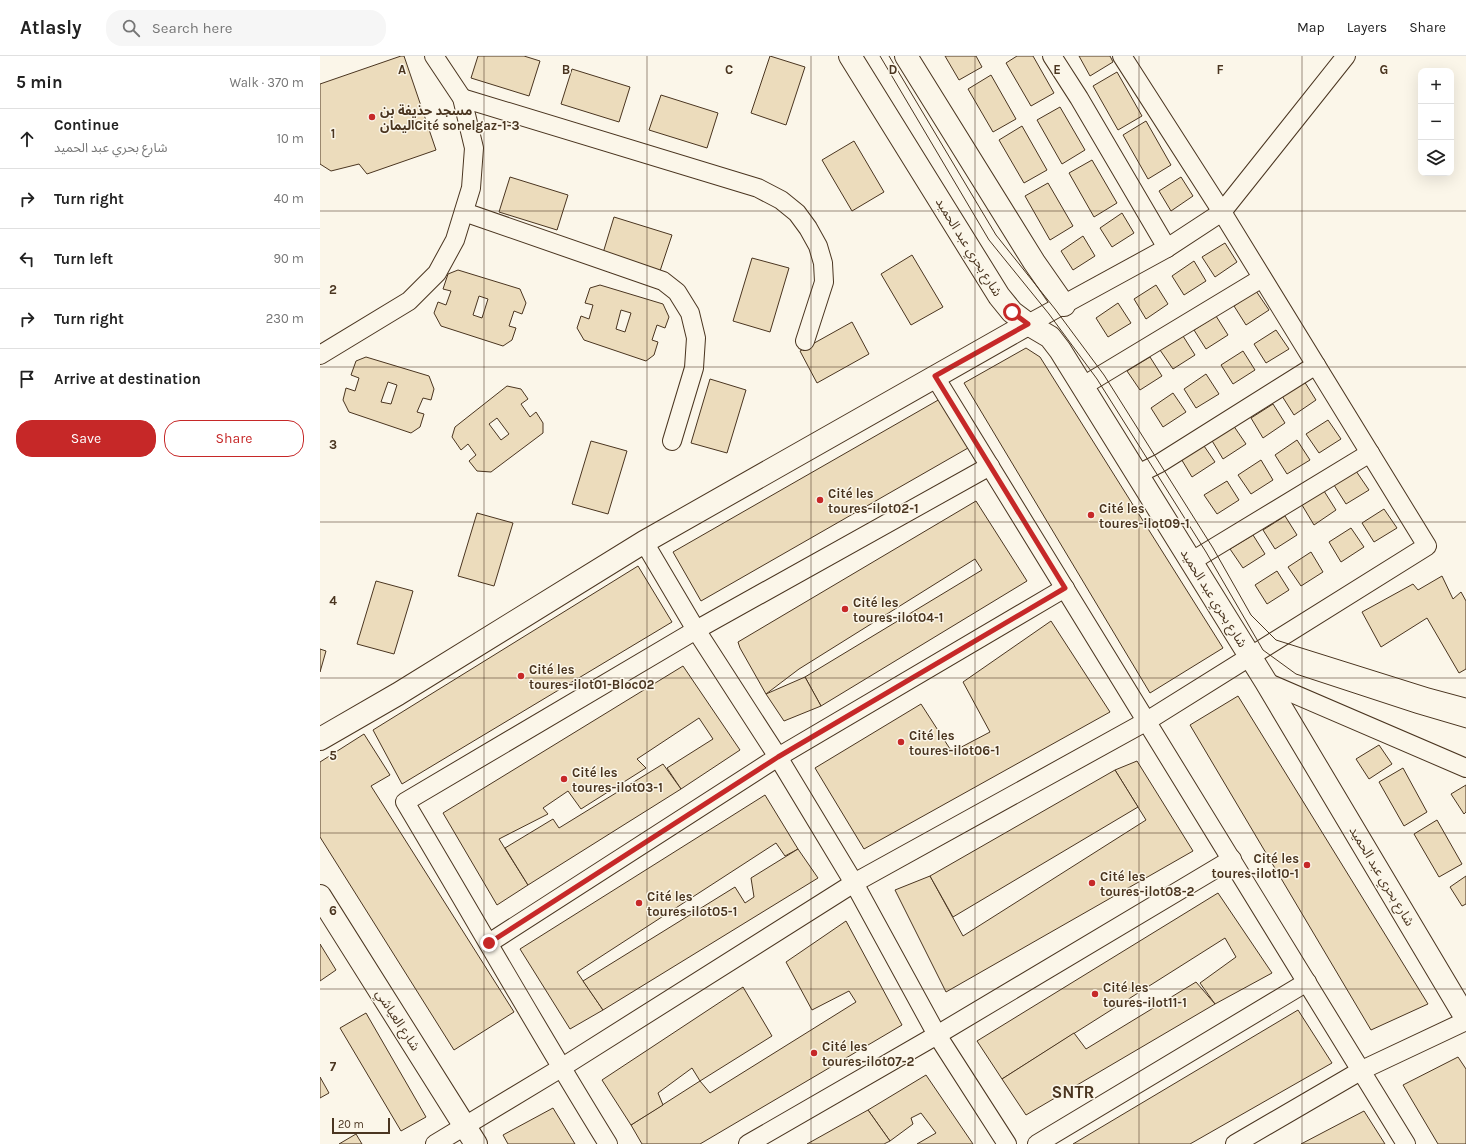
<!DOCTYPE html>
<meta charset="utf-8">
<style>
:root{--surface:#fff;--page:#f6f6f6;--text:#222;--muted:#767676;--line:#e0e0e0;--accent:#c62828}
body{margin:0;font-family:Karla,"Noto Sans Arabic",sans-serif;background:var(--page);color:var(--text)}
.controls{position:absolute;right:12px;top:12px;display:grid;overflow:hidden;border-radius:8px;box-shadow:0 4px 16px #0002}
.controls button{width:36px;height:36px;display:grid;place-items:center;padding:0;border:0;border-bottom:1px solid var(--line);background:var(--surface);color:var(--text);font:20px sans-serif}
.scale{position:absolute;left:12px;bottom:10px;width:58px;box-sizing:border-box;padding-left:4px;border:2px solid #4a3520;border-top:0;font-size:11px;line-height:14px;white-space:nowrap;color:#4a3520;-webkit-text-stroke:3px #fbf6e9;paint-order:stroke}
.stop{position:absolute;width:12px;height:12px;margin:-9px;border:3px solid #c62828;border-radius:50%;background:#fff}
.stop.end{background:#c62828;border-color:#fff;box-shadow:0 1px 4px #0008}
.list{margin:0;padding:0;list-style:none}
h2{display:flex;justify-content:space-between;align-items:center;height:52px;margin:0;padding:0 16px;font-size:17px}
h2 small{font-size:13px;font-weight:400;color:var(--muted)}
.list li{display:grid;grid-template-columns:26px 1fr auto;gap:12px;align-items:center;box-sizing:border-box;height:60px;padding:0 16px;border-top:1px solid var(--line)}
.list b{display:block;font-size:15px;white-space:nowrap}
.list p{margin:0;font-size:13px;white-space:nowrap;color:var(--muted)}
.list em{font-size:13px;font-style:normal;color:var(--muted)}
.actions{display:flex;gap:8px;padding:12px 16px}
.actions a{flex:1;padding:9px 0;border:1px solid var(--accent);border-radius:16px;text-align:center;font-size:14px;color:var(--accent)}
.actions .main{background:var(--accent);color:#fff}
.icon{flex:none;width:22px;height:22px;fill:none;stroke:currentColor;stroke-width:2;stroke-linecap:round;stroke-linejoin:round}
.map{position:relative;flex:none;width:1146px;height:1088px;overflow:hidden}
header{display:flex;align-items:center;gap:24px;box-sizing:border-box;height:56px;padding:0 20px;background:var(--surface);border-bottom:1px solid var(--line)}
header strong{font-size:19px}
nav{display:flex;gap:22px;margin-inline-start:auto;font-size:14px}
.search{width:280px;height:36px;background:var(--page);display:flex;align-items:center;gap:10px;box-sizing:border-box;padding:0 14px;border-radius:16px;color:var(--muted);font-size:15px}
main{display:flex}
aside{flex:1;background:var(--surface)}
.map>svg:first-child{display:block}
.building{fill:#ecdcbc;stroke:#4a3520;fill-rule:evenodd}
.lines{fill:none;stroke-linecap:round;stroke-linejoin:round}
.minor-casing{stroke:#4a3520;stroke-width:20}
.tertiary-casing{stroke:#4a3520;stroke-width:24}
.minor{stroke:#fbf6e9;stroke-width:18}
.tertiary{stroke:#fbf6e9;stroke-width:22}
.tram{stroke:#4a3520;stroke-width:1}
.route{stroke:#c62828;stroke-width:5}
.grid{fill:none;stroke:#4a3520;stroke-width:1;stroke-opacity:0.55}
.poi-dot{fill:#c62828;stroke:#fbf6e9;stroke-width:1.5}
.labels{text-anchor:middle;dominant-baseline:central;stroke-width:3;stroke-linejoin:round;paint-order:stroke}
.poi-label{font-size:13px;font-weight:bold;fill:#4a3520;stroke:#fbf6e9;text-anchor:start}
.street-label{font-size:13px;fill:#4a3520;stroke:#fbf6e9}
.district-label{font-size:17px;font-weight:bold;fill:#4a3520;stroke:#fbf6e9}
.grid-label{font-size:13px;text-anchor:middle;font-weight:bold;fill:#4a3520;stroke:#fbf6e9;stroke-width:3;stroke-linejoin:round;paint-order:stroke}
</style>
<header>
<strong>Atlasly</strong>
<div class="search"><svg class="icon" aria-label="search" viewBox="0 0 24 24"><circle cx="10" cy="10" r="6"/><path d="M15 15l6 6"/></svg>Search here</div>
<nav><a>Map</a><a>Layers</a><a>Share</a></nav>
</header>
<main>
<aside>
<h2>5 min<small>Walk · 370 m</small></h2>
<ul class="list">
<li><svg class="icon" aria-label="ahead" viewBox="0 0 24 24"><path d="M12 20V5M6 11l6-6 6 6"/></svg><div><b>Continue</b><p>شارع بحري عبد الحميد</p></div><em>10 m</em></li>
<li><svg class="icon" aria-label="right" viewBox="0 0 24 24"><path d="M7 20v-9h11M14 6l5 5-5 5"/></svg><div><b>Turn right</b></div><em>40 m</em></li>
<li><svg class="icon" aria-label="left" viewBox="0 0 24 24"><path d="M17 20v-9H6M10 6l-5 5 5 5"/></svg><div><b>Turn left</b></div><em>90 m</em></li>
<li><svg class="icon" aria-label="right" viewBox="0 0 24 24"><path d="M7 20v-9h11M14 6l5 5-5 5"/></svg><div><b>Turn right</b></div><em>230 m</em></li>
<li><svg class="icon" aria-label="arrive" viewBox="0 0 24 24"><path d="M6 21V4h12l-3 4 3 4H6"/></svg><div><b>Arrive at destination</b></div></li>
</ul>
<div class="actions"><a class="main">Save</a><a>Share</a></div>
</aside>
<div class="map">
<svg width="1146" height="1088" viewBox="0 0 1146 1088">
<rect width="100%" height="100%" fill="#fbf6e9"/>
<g class="building">
<path d="M81,0H84L116,94L47,118L39,108L11,115L0,108V28Z"/>
<path d="M158,0H204L220,5L209,40L151,22Z"/>
<path d="M450,0L485,11L466,69L431,57Z"/>
<path d="M625,0H656L662,11L639,24Z"/>
<path d="M697,0H713L734,37L711,50L686,7Z"/>
<path d="M759,0H790L793,6L770,20Z"/>
<path d="M252,13L310,31L299,66L241,48Z"/>
<path d="M797,16L822,60L798,74L773,30Z"/>
<path d="M671,19L696,63L673,76L648,33Z"/>
<path d="M341,39L398,57L387,92L329,74Z"/>
<path d="M740,51L765,94L742,108L717,64Z"/>
<path d="M826,65L851,109L828,123L803,79Z"/>
<path d="M702,70L727,114L704,127L679,84Z"/>
<path d="M534,85L564,136L532,155L502,104Z"/>
<path d="M772,104L797,147L774,161L749,117Z"/>
<path d="M190,121L248,139L237,174L179,156Z"/>
<path d="M861,121L873,140L851,155L839,135Z"/>
<path d="M728,127L753,170L730,184L705,140Z"/>
<path d="M802,157L814,177L792,191L780,172Z"/>
<path d="M294,161L352,179L340,215L283,197Z"/>
<path d="M763,180L775,200L753,214L741,195Z"/>
<path d="M905,187L917,206L895,221L882,201Z"/>
<path d="M592,199L623,251L591,269L561,218Z"/>
<path d="M432,202L469,212L450,276L413,265Z"/>
<path d="M874,205L886,225L864,239L852,220Z"/>
<path d="M138,214L200,233L206,247L202,258L194,255L189,270L196,272L192,284L183,290L121,270L114,257L118,246L126,249L131,235L123,233L128,218ZM159,240L168,243L162,262L153,259Z"/>
<path d="M280,229L343,248L349,261L345,272L337,269L332,284L338,286L334,299L326,305L264,284L257,272L261,260L269,263L273,249L265,247L270,232ZM301,254L311,257L305,276L296,273Z"/>
<path d="M836,229L848,248L826,263L814,243Z"/>
<path d="M936,235L949,254L926,269L914,250Z"/>
<path d="M798,247L811,267L788,281L776,262Z"/>
<path d="M896,260L908,279L886,293L874,274Z"/>
<path d="M532,266L549,298L497,327L480,295Z"/>
<path d="M956,274L969,293L946,307L934,288Z"/>
<path d="M863,280L875,299L853,313L840,294Z"/>
<path d="M706,292L720,301L903,592L830,637L644,327Z"/>
<path d="M923,295L935,314L913,328L901,309Z"/>
<path d="M46,301L109,320L114,333L111,344L103,342L97,356L104,358L100,371L91,377L29,356L23,344L26,332L35,335L39,322L31,319L36,305ZM68,326L77,329L71,348L61,346Z"/>
<path d="M830,301L842,320L820,334L807,315Z"/>
<path d="M886,318L899,338L876,352L864,333Z"/>
<path d="M390,323L426,334L407,397L371,387Z"/>
<path d="M984,325L996,344L974,359L962,340Z"/>
<path d="M187,330L201,333L208,343L201,348L210,361L216,356L223,367V377L171,416L157,415L149,405L156,399L148,388L141,394L132,381L135,371ZM177,362L189,378L181,384L169,368Z"/>
<path d="M853,337L866,356L843,371L831,352Z"/>
<path d="M620,343L648,392L381,545L353,496Z"/>
<path d="M953,348L965,367L943,382L931,362Z"/>
<path d="M1008,364L1021,383L999,397L986,378Z"/>
<path d="M913,369L926,388L903,403L891,383Z"/>
<path d="M977,384L990,404L967,418L955,399Z"/>
<path d="M271,385L307,395L288,458L252,448Z"/>
<path d="M882,387L895,406L872,421L860,401Z"/>
<path d="M941,404L953,424L931,438L918,419Z"/>
<path d="M1036,415L1049,434L1026,448L1014,429Z"/>
<path d="M907,425L919,444L897,458L884,439Z"/>
<path d="M1004,435L1016,454L994,469L982,449Z"/>
<path d="M656,445L707,525L501,650L485,621L662,514L655,503L479,613L446,638L420,592L418,586Z"/>
<path d="M1064,453L1077,472L1054,486L1042,467Z"/>
<path d="M157,457L193,467L174,530L138,520Z"/>
<path d="M965,460L977,479L955,493L943,474Z"/>
<path d="M1031,472L1044,491L1021,506L1009,486Z"/>
<path d="M933,479L945,498L923,512L910,493Z"/>
<path d="M991,496L1003,516L981,530L968,511Z"/>
<path d="M318,510L352,566L82,728L53,674Z"/>
<path d="M957,515L969,534L947,548L935,529Z"/>
<path d="M1122,520L1133,543L1141,536L1146,545V613L1139,617L1107,562L1061,591L1042,556L1093,528L1098,534Z"/>
<path d="M56,525L93,535L74,598L37,588Z"/>
<path d="M731,565L790,656L544,793L495,712L601,648L632,696L670,676L643,626Z"/>
<path d="M0,593L6,595L0,616Z"/>
<path d="M363,610L420,694L361,733L347,712L393,683L379,662L317,703L326,712L261,753L248,735L223,752L228,758L179,783L208,829L177,849L123,757Z"/>
<path d="M485,621L501,650L464,665L446,638Z"/>
<path d="M918,640L1108,948L1051,974L870,669Z"/>
<path d="M44,678L70,719L51,730L194,956L134,994L0,781V706Z"/>
<path d="M1059,689L1072,708L1049,723L1036,703Z"/>
<path d="M817,705L873,795L626,936L575,834L610,820L643,880L826,764L795,714Z"/>
<path d="M343,708L361,733L208,829L185,792L233,763L239,772Z"/>
<path d="M1083,712L1107,756L1084,770L1059,726Z"/>
<path d="M795,714L818,751L633,861L610,820Z"/>
<path d="M1146,729V756L1144,758L1131,738Z"/>
<path d="M445,739L478,793L465,800L456,787L257,916L283,954L250,973L200,893Z"/>
<path d="M1117,764L1142,808L1119,821L1094,778Z"/>
<path d="M478,793L498,822L283,954L263,925L415,831L425,847L434,841L431,822Z"/>
<path d="M1146,820V848L1142,850L1130,831Z"/>
<path d="M898,837L952,917L895,948L880,927L916,901L905,882L682,1023L657,985Z"/>
<path d="M526,865L582,969L380,1088H322L311,1069L380,1025L390,1037L536,946L529,935L492,954L466,906Z"/>
<path d="M0,888L16,914L0,925Z"/>
<path d="M876,926L895,948L706,1059L682,1023L754,977L766,993Z"/>
<path d="M423,931L452,980L380,1025L372,1012L338,1037L343,1049L311,1069L282,1024Z"/>
<path d="M978,954L1012,1007L870,1088H753Z"/>
<path d="M46,957L106,1061L81,1075L20,972Z"/>
<path d="M1138,1001L1146,1013V1088H1118L1083,1029Z"/>
<path d="M606,1019L653,1088H597L616,1077L601,1057L591,1062L593,1068L570,1085L548,1054Z"/>
<path d="M0,1021L9,1037L0,1042Z"/>
<path d="M233,1052L255,1088H188L183,1079Z"/>
<path d="M548,1054L570,1085L564,1088H487Z"/>
<path d="M1044,1055L1065,1088H981Z"/>
<path d="M36,1078L42,1088H19Z"/>
</g>
<g class="lines">
<defs>
<g id="minor">
<path d="M732,0L759,42L847,192"/>
<path d="M142,42L438,132L461,144L477,157L488,172L498,190L503,207L504,226L485,285"/>
<path d="M144,156L343,225L357,236L370,257L376,282L374,312L352,385"/>
<path d="M708,268L847,192L902,156L1026,0"/>
<path d="M0,299L89,245L117,217L135,184L151,132L154,92L142,42L114,0"/>
<path d="M615,321L1086,1088"/>
<path d="M763,330L942,222"/>
<path d="M818,418L840,407L996,309"/>
<path d="M324,486L376,574L458,701L534,827L617,979L687,1088"/>
<path d="M872,505L1050,397"/>
<path d="M946,626L1146,712"/>
<path d="M169,887L458,701L745,532"/>
<path d="M115,1088L241,1012L534,827L827,665L1107,490L902,156L802,0"/>
<path d="M288,1088C218,975 153,860 85,746L376,574L670,410"/>
<path d="M428,1088L617,979L912,803"/>
<path d="M717,1088L987,926"/>
<path d="M915,1088L1042,1014L1146,965"/>
</g>
<g id="tertiary">
<path d="M530,0L679,240L692,256L708,268L730,281L740,294L946,626L1146,962"/>
<path d="M586,0L714,206L744,249"/>
<path d="M0,683L78,638L324,486L708,268"/>
<path d="M0,840L156,1088"/>
</g>
</defs>
<use href="#minor" class="minor-casing"/>
<use href="#tertiary" class="tertiary-casing"/>
<use href="#minor" class="minor"/>
<use href="#tertiary" class="tertiary"/>
<g class="tram">
<path d="M560,0L669,184L729,258L777,323L886,496L943,594L976,618L1095,657L1146,672"/>
<path d="M569,0L676,179L735,253L784,319L893,492L931,559L956,584L1109,632L1146,642"/>
</g>
</g>
<g class="lines">
<path class="route" d="M169,887L458,701L745,532L615,320L708,268L692,256"/>
</g>
<path class="grid" d="M164,0V1088M327,0V1088M491,0V1088M655,0V1088M819,0V1088M982,0V1088M0,155H1146M0,311H1146M0,466H1146M0,622H1146M0,777H1146M0,933H1146"/>
<g class="poi-dot">
<circle cx="52" cy="61" r="4"/>
<circle cx="500" cy="444" r="4"/>
<circle cx="771" cy="459" r="4"/>
<circle cx="525" cy="553" r="4"/>
<circle cx="201" cy="620" r="4"/>
<circle cx="581" cy="686" r="4"/>
<circle cx="244" cy="723" r="4"/>
<circle cx="987" cy="809" r="4"/>
<circle cx="772" cy="827" r="4"/>
<circle cx="319" cy="847" r="4"/>
<circle cx="775" cy="938" r="4"/>
<circle cx="494" cy="997" r="4"/>
</g>
<g class="labels">
<g class="poi-label">
<text x="60" y="54">مسجد حذيفة بن<tspan x="60" dy="15">اليمانCité sonelgaz-1-3</tspan></text>
<text x="508" y="437">Cité les<tspan x="508" dy="15">toures-ilot02-1</tspan></text>
<text x="779" y="452">Cité les<tspan x="779" dy="15">toures-ilot09-1</tspan></text>
<text x="533" y="546">Cité les<tspan x="533" dy="15">toures-ilot04-1</tspan></text>
<text x="209" y="613">Cité les<tspan x="209" dy="15">toures-ilot01-Bloc02</tspan></text>
<text x="589" y="679">Cité les<tspan x="589" dy="15">toures-ilot06-1</tspan></text>
<text x="252" y="716">Cité les<tspan x="252" dy="15">toures-ilot03-1</tspan></text>
<text x="979" y="802" text-anchor="end">Cité les<tspan x="979" dy="15">toures-ilot10-1</tspan></text>
<text x="780" y="820">Cité les<tspan x="780" dy="15">toures-ilot08-2</tspan></text>
<text x="327" y="840">Cité les<tspan x="327" dy="15">toures-ilot05-1</tspan></text>
<text x="783" y="931">Cité les<tspan x="783" dy="15">toures-ilot11-1</tspan></text>
<text x="502" y="990">Cité les<tspan x="502" dy="15">toures-ilot07-2</tspan></text>
</g>
<g class="street-label">
<text transform="translate(649 191) rotate(58)">شارع بحري عبد الحميد</text>
<text transform="translate(894 542) rotate(58)">شارع بحري عبد الحميد</text>
<text transform="translate(1062 820) rotate(59)">شارع بحري عبد الحميد</text>
<text transform="translate(78 964) rotate(57)">شارع العياشي</text>
</g>
<g class="district-label">
<text x="753" y="1036">SNTR</text>
</g>
</g>
<g class="grid-label">
<text x="82" y="18">A</text>
<text x="246" y="18">B</text>
<text x="409" y="18">C</text>
<text x="573" y="18">D</text>
<text x="737" y="18">E</text>
<text x="900" y="18">F</text>
<text x="1064" y="18">G</text>
<text x="13" y="82">1</text>
<text x="13" y="238">2</text>
<text x="13" y="393">3</text>
<text x="13" y="549">4</text>
<text x="13" y="704">5</text>
<text x="13" y="859">6</text>
<text x="13" y="1015">7</text>
</g>
</svg>
<div class="controls">
<button>+</button>
<button>−</button>
<button><svg class="icon" aria-label="layers" viewBox="0 0 24 24"><path d="M12 4l9 5-9 5-9-5zM3 14l9 5 9-5"/></svg></button>
</div>
<div class="scale">20 m</div>
<div class="stop" style="left:692px;top:256px"></div>
<div class="stop end" style="left:169px;top:887px"></div>
</div>
</main>
